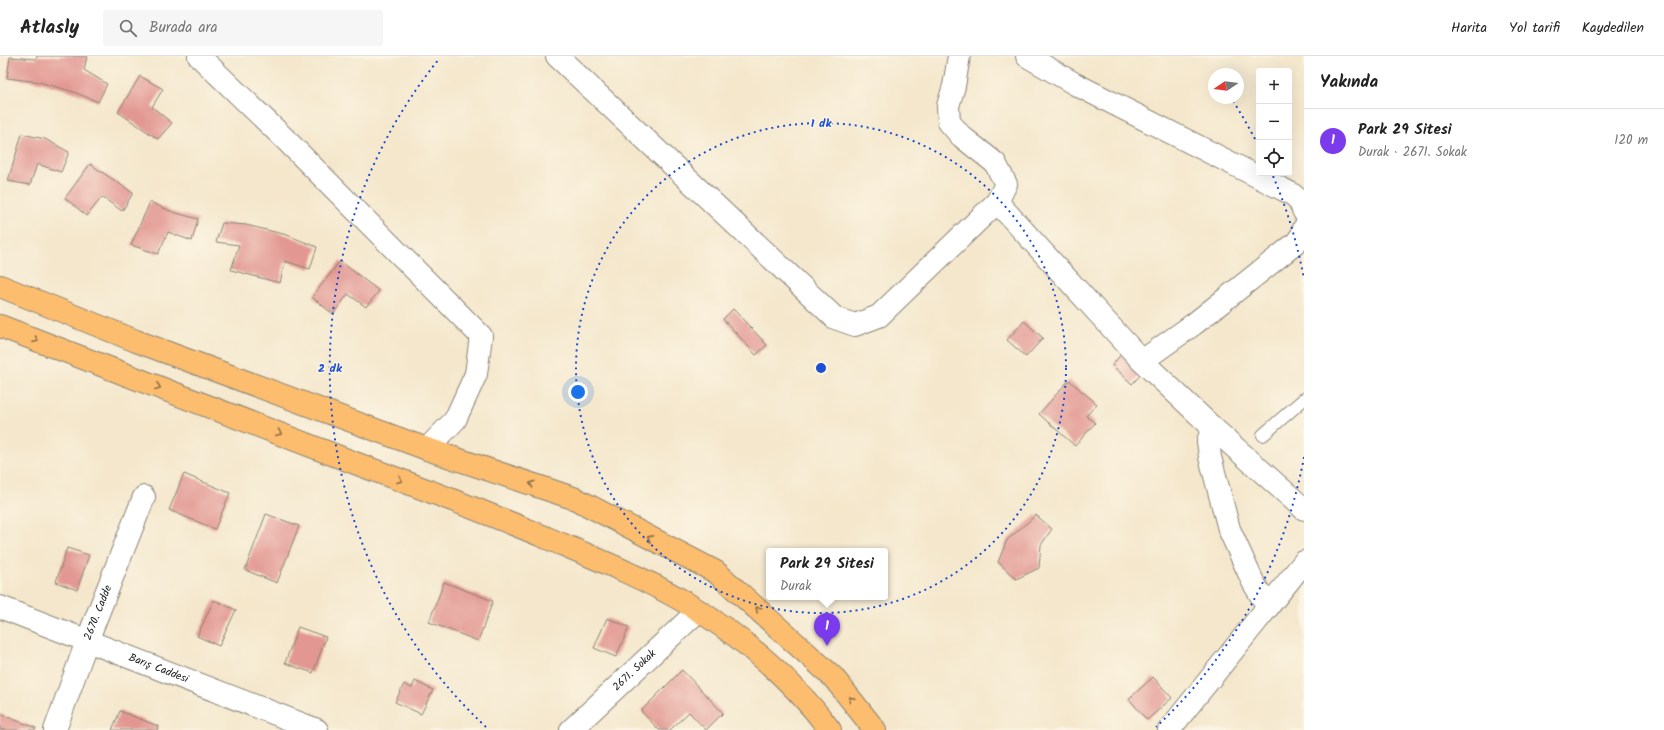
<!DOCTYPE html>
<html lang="tr">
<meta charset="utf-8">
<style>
:root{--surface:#fff;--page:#f6f6f6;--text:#222;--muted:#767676;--line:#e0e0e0;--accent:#7c3aed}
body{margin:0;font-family:Kalam,sans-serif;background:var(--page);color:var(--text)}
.controls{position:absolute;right:12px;top:12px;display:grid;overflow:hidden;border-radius:4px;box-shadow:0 4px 16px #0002}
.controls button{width:36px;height:36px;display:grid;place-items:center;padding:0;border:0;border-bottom:1px solid var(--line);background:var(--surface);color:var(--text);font:20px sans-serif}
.compass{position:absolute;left:1208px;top:12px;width:36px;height:36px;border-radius:50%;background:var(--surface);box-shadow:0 4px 16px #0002;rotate:257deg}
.you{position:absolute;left:578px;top:336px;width:14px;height:14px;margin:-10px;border:3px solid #fff;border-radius:50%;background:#1a73e8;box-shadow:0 0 0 6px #1a73e833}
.badge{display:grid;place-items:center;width:26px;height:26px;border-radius:50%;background:var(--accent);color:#fff;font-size:13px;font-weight:700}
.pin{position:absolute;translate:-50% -33px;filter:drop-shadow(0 1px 2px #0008)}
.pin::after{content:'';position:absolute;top:21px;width:14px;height:12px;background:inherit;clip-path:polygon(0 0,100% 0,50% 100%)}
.popup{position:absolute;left:766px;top:492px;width:122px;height:52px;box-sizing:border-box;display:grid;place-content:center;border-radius:4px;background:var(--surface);filter:drop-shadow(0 1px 3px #0005);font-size:13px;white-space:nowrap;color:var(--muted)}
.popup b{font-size:15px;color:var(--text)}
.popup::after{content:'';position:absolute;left:50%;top:100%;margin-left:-8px;border:8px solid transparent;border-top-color:var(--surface)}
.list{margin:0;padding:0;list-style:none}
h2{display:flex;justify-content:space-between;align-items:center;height:52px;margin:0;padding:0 16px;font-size:17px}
h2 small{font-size:13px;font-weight:400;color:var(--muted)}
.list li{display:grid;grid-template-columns:26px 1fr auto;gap:12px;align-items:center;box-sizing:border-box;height:64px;padding:0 16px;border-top:1px solid var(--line)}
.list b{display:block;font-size:15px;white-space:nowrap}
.list p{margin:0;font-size:13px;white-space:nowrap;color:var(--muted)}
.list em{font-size:13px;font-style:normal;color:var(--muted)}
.icon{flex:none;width:22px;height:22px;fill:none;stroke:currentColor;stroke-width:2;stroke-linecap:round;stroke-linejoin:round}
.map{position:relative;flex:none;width:1304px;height:674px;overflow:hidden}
header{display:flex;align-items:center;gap:24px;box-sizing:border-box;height:56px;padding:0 20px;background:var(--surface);border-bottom:1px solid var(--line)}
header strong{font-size:19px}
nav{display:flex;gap:22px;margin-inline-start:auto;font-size:14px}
.search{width:280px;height:36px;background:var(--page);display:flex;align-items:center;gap:10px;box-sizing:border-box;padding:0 14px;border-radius:4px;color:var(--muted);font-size:15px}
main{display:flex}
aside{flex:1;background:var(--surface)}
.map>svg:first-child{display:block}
.building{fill:#e29792}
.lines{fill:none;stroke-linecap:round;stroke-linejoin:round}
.lane-casing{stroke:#888274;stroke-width:14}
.street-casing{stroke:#888274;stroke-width:24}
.primary-casing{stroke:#888274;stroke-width:24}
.lane{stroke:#fff;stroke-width:12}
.street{stroke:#fff;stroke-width:22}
.primary{stroke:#fcbd6e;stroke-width:22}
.oneway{stroke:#8c6c45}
.ring{fill:none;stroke:#1d4ed8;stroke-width:2;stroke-dasharray:2 4}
.labels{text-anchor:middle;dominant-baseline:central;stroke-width:3;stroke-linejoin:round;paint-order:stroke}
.street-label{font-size:11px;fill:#1c1c1c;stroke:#fcf5e5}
.centre{fill:#1d4ed8;stroke:#fcf5e5;stroke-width:2}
.ring-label{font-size:12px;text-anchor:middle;font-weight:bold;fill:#1d4ed8;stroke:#fcf5e5;stroke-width:3;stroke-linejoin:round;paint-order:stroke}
</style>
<header>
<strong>Atlasly</strong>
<div class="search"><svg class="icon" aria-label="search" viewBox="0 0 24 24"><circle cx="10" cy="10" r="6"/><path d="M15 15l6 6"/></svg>Burada ara</div>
<nav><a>Harita</a><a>Yol tarifi</a><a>Kaydedilen</a></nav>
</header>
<main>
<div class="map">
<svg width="1304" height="674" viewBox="0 0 1304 674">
<rect width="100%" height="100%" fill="#fcf5e5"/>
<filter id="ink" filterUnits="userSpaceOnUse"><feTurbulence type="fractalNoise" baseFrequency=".025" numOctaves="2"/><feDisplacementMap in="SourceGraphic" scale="8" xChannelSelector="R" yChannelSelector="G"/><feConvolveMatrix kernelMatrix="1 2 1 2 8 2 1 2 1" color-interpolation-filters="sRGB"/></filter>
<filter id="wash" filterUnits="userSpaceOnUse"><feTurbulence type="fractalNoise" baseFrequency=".012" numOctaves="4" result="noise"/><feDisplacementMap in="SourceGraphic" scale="16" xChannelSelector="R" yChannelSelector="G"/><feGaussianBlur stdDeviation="0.9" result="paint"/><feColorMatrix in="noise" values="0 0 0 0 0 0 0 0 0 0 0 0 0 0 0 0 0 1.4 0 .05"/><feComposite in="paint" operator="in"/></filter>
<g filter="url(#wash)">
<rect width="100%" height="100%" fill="#f4e7cc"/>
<g id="blocks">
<g class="building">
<path d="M37,0H87L84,14L107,28L98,46L74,36L39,26L7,22L10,1L36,3Z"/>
<path d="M140,20L163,33L152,51L172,67L158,83L118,56Z"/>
<path d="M22,78L45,83L69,96L61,116L37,108L30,129L8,125Z"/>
<path d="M90,108L133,137L122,155L102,141L87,160L65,142Z"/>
<path d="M150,146L173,156L198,163L192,185L168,176L158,198L131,189Z"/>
<path d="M222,167L246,169L287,179L317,191L310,213L285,205L280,227L231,214L239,189L216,186Z"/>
<path d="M340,205L379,235L366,251L348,238L333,258L312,241Z"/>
<path d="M733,253L767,289L756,299L723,263Z"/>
<path d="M1024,265L1043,282L1026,301L1007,284Z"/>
<path d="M1126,293L1147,312L1132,328L1112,309Z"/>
<path d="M1069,324L1097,348L1086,360L1095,367L1075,390L1039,358Z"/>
<path d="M184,418L230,437L215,473L169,454Z"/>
<path d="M266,458L299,470L277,527L245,514Z"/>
<path d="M1036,459L1052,473L1041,489L1039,512L1016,523L998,506L1007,484Z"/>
<path d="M67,492L89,499L77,534L56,526Z"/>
<path d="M444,526L493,545L478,585L429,566Z"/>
<path d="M214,544L236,554L219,590L197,580Z"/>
<path d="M607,562L629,571L616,601L594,592Z"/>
<path d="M298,571L326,581L313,617L285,607Z"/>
<path d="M682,614L723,657L706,674L689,656L670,674H659L641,655Z"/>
<path d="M1153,621L1172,642L1147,664L1129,643Z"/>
<path d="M415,625L433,634L421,658L395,646L404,628L412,632Z"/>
<path d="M120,655L158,670L157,674H112Z"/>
<path d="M0,658L36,672L35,674H0Z"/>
</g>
</g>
</g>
<g filter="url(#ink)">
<use href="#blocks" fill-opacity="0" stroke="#888274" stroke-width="1"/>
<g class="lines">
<defs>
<path id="lane" d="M1263,379L1304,343"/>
<g id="street">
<path d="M199,0L286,84L481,280L476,318L455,364L427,393"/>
<path d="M557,0L835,262L855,269L879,260L997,146L1006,128L995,107L961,80L949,66L948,50L954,30L959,0"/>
<path d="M1027,0L1075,28L1292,138L1299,144L1304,156"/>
<path d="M997,146L1142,305L1213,372L1304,453"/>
<path d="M1142,305L1194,268L1296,187L1302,179L1304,172"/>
<path d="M1213,372L1208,385L1210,401L1229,473L1253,526L1268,551"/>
<path id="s1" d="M0,551L317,674"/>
<path id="s2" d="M55,674L87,585L144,441"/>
<path id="s3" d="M571,674L698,555"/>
<path d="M1169,674L1304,506"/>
</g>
<g id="primary">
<path d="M0,230L136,285L427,393L576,443L716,516L833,621L875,674"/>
<path d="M0,270C118,316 236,362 355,407C419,431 483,455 547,482C592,501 640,520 683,545C739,578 791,622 830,674"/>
</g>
</defs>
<use href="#lane" class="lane-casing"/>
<use href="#street" class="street-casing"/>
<use href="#primary" class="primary-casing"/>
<use href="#lane" class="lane"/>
<use href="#street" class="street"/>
<use href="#primary" class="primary"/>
</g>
<defs><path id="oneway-chevron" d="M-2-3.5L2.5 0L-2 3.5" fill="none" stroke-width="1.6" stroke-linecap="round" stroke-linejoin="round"/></defs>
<g class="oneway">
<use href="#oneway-chevron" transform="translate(36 284) rotate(21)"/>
<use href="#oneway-chevron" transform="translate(158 331) rotate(21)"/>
<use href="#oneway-chevron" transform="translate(279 377) rotate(21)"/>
<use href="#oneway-chevron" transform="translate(400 424) rotate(21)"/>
<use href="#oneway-chevron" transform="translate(532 428) rotate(-162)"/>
<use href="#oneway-chevron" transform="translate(650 482) rotate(-152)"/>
<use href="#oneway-chevron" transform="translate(758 553) rotate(-138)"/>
<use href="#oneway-chevron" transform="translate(851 643) rotate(-128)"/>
</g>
</g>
<g class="ring">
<circle cx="821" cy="312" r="245"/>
<path d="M1304 401A491 491 0 0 1 1156 671M486 671A491 491 0 0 1 439 3M1233 45A491 491 0 0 1 1258 89M1273 120A491 491 0 0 1 1304 223"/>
</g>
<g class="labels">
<g class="street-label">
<text stroke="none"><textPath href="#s2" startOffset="125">2670. Cadde</textPath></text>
<text stroke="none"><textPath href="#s1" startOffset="170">Barış Caddesi</textPath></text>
<text stroke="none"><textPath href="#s3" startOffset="87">2671. Sokak</textPath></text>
</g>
</g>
<circle cx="821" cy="312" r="6" class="centre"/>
<g class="ring-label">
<text x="821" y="71">1 dk</text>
<text x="330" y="316">2 dk</text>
</g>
</svg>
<div class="controls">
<button>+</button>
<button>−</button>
<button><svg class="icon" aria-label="locate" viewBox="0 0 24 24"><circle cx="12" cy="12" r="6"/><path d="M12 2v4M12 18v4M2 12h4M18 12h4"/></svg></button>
</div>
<svg class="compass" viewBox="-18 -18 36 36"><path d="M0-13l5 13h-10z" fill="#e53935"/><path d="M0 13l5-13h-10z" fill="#767676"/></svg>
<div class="you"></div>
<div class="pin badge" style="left:827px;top:590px">1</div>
<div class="popup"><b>Park 29 Sitesi</b>Durak</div>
</div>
<aside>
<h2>Yakında<small></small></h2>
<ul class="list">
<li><span class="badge">1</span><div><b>Park 29 Sitesi</b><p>Durak · 2671. Sokak</p></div><em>120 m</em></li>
</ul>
</aside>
</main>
